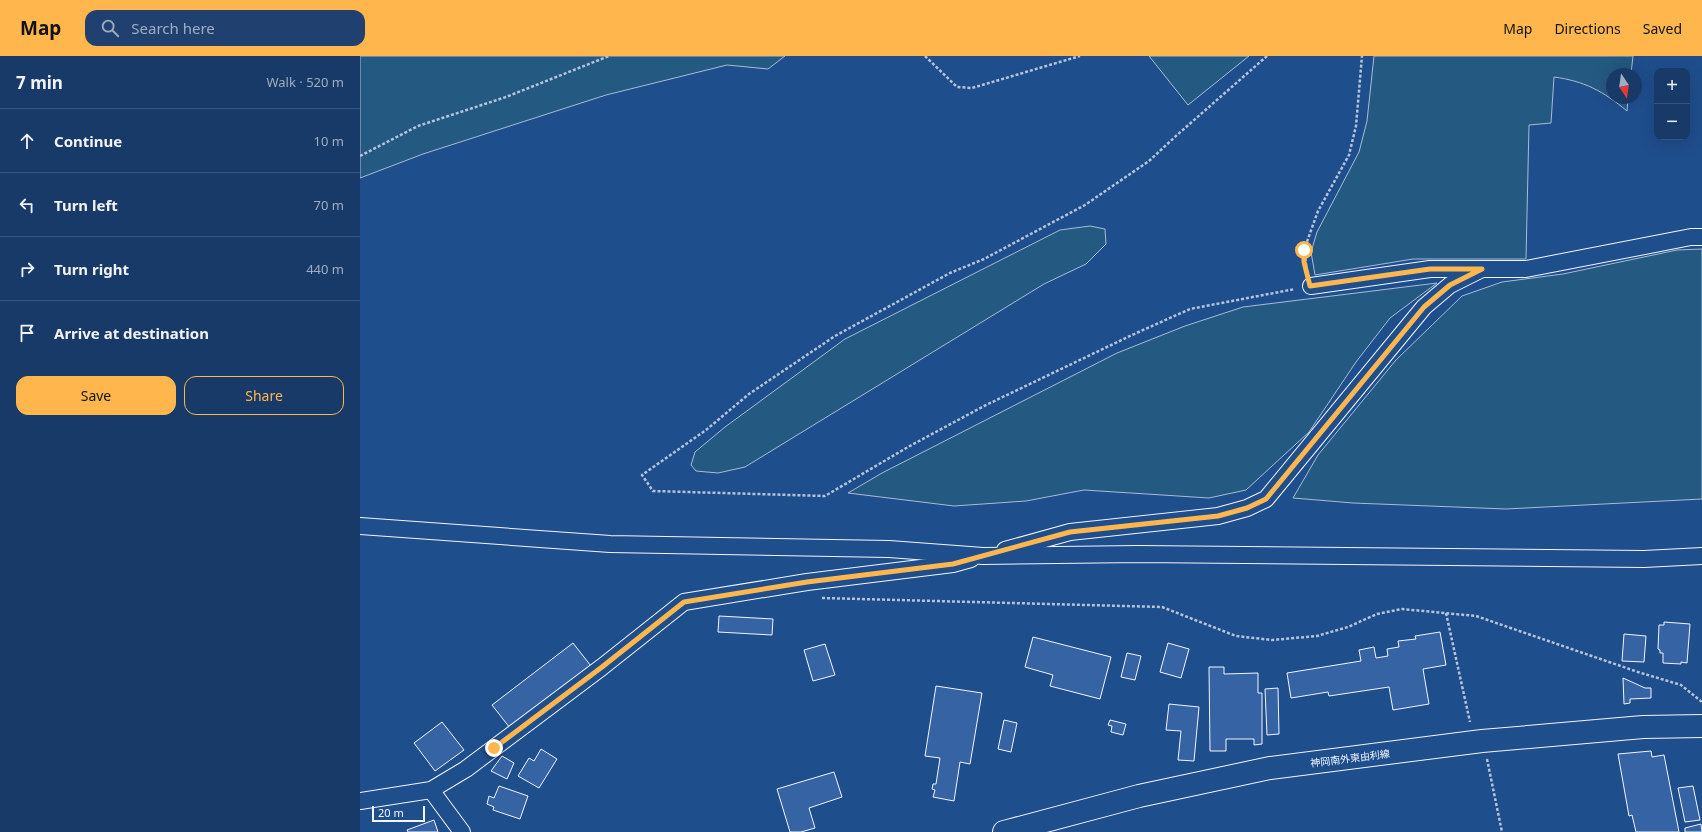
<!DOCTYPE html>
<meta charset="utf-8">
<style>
:root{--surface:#173a69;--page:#20416f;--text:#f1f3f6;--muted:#9eadc0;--line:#36547d;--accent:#ffb74d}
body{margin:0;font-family:"Noto Sans","Noto Sans JP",sans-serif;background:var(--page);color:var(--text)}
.controls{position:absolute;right:12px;top:12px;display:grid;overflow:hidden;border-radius:8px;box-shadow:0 4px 16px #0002}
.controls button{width:36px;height:36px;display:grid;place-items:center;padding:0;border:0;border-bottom:1px solid var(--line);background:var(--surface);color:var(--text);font:20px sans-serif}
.compass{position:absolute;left:1246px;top:12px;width:36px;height:36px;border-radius:50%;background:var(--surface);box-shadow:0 4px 16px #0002;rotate:167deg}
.scale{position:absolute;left:12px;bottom:10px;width:53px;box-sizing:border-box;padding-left:4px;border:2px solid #f2f6ff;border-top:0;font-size:11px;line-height:14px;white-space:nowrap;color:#f2f6ff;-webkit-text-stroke:3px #1f4e8c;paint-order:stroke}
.stop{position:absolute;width:12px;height:12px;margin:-9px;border:3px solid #ffb74d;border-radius:50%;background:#fff}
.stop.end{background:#ffb74d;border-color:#fff;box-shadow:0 1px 4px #0008}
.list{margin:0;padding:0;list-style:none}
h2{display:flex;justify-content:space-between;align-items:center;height:52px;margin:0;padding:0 16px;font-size:17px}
h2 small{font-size:13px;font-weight:400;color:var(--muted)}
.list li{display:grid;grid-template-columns:26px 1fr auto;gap:12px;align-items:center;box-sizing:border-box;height:64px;padding:0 16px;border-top:1px solid var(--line)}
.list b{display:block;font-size:15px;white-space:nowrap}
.list em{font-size:13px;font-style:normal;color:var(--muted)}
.actions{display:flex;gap:8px;padding:12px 16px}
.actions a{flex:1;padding:9px 0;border:1px solid var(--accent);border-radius:12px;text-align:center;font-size:14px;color:var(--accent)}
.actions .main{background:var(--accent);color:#111}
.icon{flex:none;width:22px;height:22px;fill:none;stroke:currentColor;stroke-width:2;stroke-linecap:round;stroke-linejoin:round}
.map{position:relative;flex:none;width:1342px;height:776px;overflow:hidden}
header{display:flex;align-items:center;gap:24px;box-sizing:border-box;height:56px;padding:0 20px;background:var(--accent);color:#111}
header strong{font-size:19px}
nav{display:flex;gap:22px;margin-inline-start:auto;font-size:14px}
.search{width:280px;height:36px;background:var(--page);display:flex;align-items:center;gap:10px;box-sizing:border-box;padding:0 14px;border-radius:12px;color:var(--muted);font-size:15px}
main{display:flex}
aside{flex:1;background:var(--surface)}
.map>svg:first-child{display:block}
.green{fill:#245a82;stroke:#a8bbd7}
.building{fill:#3563a3;stroke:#f2f6ff}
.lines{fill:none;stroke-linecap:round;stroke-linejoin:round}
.street-casing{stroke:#f2f6ff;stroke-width:18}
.primary-casing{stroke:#f2f6ff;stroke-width:24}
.path{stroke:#b3c4dc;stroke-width:2.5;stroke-dasharray:3 2;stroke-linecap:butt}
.street{stroke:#1f4e8c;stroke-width:16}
.primary{stroke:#1f4e8c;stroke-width:22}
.route{stroke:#ffb74d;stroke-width:5}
.labels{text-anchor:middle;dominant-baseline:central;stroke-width:3;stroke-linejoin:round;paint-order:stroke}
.street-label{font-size:10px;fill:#f2f6ff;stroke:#1f4e8c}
</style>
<header>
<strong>Map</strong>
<div class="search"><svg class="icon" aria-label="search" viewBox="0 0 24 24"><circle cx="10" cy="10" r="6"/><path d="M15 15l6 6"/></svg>Search here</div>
<nav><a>Map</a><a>Directions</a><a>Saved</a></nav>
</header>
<main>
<aside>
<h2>7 min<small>Walk · 520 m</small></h2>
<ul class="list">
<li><svg class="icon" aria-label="ahead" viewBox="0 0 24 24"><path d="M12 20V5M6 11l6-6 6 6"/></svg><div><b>Continue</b></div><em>10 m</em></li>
<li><svg class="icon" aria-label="left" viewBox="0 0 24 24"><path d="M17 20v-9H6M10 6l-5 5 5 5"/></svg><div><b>Turn left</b></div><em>70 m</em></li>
<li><svg class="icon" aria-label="right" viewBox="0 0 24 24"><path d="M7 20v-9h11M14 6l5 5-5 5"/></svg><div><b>Turn right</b></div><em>440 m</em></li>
<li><svg class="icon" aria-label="arrive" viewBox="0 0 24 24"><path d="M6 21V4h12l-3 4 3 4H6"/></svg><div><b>Arrive at destination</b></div></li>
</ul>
<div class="actions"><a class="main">Save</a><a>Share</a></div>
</aside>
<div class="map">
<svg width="1342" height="776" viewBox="0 0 1342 776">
<rect width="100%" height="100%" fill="#1f4e8c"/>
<g class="green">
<path d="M0,0H425L408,13L367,9L246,39L63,98L0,122Z"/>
<path d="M789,0H889L828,49Z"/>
<path d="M1014,0H1273L1271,18H1252V42H1268L1267,55C1243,35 1224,25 1194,21L1191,67L1169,69L1166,203H1053L955,219L951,196L957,176L999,96L1007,65Z"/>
<path d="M730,170L745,173L746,188L726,208L684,228L385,411L358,417L336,415L331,409L335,396L365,371L485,283L700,174Z"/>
<path d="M1342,193V443L1146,453L993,447L933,442L958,399L1036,304L1102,240L1142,226L1203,218L1317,194Z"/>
<path d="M1077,227L1030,262L996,306L949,376L886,434L849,442L724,434L666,445L594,450L488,437L522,417L757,297L825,270L883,251Z"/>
</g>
<g class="building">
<path d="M359,560L413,563L412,579L358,576Z"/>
<path d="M1304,566L1330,568L1327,607L1321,606V608L1303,607V597H1300V594L1298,593L1299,569H1304Z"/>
<path d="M1080,576L1086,609L1063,613L1069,648L1033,654L1029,631L969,640L968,636L931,642L927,617L1001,605L999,594L1014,591L1016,602L1028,600L1027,593L1039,591L1038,585L1056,583L1055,580Z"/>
<path d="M1264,578L1286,580L1284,606L1262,605Z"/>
<path d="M673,581L751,601L740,643L690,630L693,619L665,611Z"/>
<path d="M213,587L231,610L150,672L132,649Z"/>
<path d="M808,587L829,593L821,622L800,616Z"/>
<path d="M465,588L475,619L453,625L444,594Z"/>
<path d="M767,597L781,600L775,624L761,621Z"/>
<path d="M849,611H864V618L898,617V637H902V688L894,689V683H866V695H850Z"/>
<path d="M1263,622L1285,632H1291V642L1270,643V647L1264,648Z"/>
<path d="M576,630L622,637L610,708L600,706L594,745L573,741L575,734L572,733L573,728H576L580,702L565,700Z"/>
<path d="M918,632L919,678L907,679L905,633Z"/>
<path d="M809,648L839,651L834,705L818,704L821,675L806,674Z"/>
<path d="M644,664L657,667L651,696L638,693Z"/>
<path d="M750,664L766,668L763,679L751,676L752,670L748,669Z"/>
<path d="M82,666L104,694L75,715L54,687Z"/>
<path d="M181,693L197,703L179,732L158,720L169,702L174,705Z"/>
<path d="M1291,695L1292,701L1304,699L1319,776H1276L1272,759L1269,760L1258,698Z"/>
<path d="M142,700L154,707L147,723L131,715Z"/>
<path d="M474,716L482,741L449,752L455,772L441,776H430L417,733Z"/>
<path d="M139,730L168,740L160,763L133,754L134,751L127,748L129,740L134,742Z"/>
<path d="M1333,730L1340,764L1325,766L1318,732Z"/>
<path d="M74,764L78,776H48L47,774Z"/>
<path d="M1341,768L1342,776H1325V772Z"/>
</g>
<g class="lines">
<defs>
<g id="street">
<path d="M951,230L1070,213H1166L1331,181H1342"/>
<path d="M0,470L250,488L529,493L623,500L778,498L1284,503L1342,500"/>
<path d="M645,494L710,476L858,460L887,452L906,443L1064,251L1090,229L1122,213"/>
<path d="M71,734L102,776"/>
<path d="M0,745L71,734L106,713L242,611L324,546L447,526L593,508L611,503"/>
</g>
<path id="primary" d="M644,776L779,740L910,712L1122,685L1283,671L1342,670"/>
</defs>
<use href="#street" class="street-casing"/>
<use href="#primary" class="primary-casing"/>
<g class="path">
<path d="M565,0L597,31L612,32L720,0"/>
<path d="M907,0L817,79L789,105L725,149L624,203L590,217L475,280L389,338L346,374L282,419L293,435L465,440L548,391L624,350L772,279L830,253L935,233"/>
<path d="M0,100L58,70L146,41L249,0"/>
<path d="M947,215L944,194L958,155L989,99L996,70L1002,0"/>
<path d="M462,542L802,551L876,580L912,584L957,580L988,571L1017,558L1042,553L1116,560L1278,616L1321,629L1342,646"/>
<path d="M1086,557L1110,666"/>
<path d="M1127,703L1142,776"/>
</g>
<use href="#street" class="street"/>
<use href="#primary" class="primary"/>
</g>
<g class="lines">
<path class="route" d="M134,692L242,611L324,546L447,526L593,508L710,476L858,460L887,452L906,443L1064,251L1090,229L1122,213H1070L950,230L944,206V194"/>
</g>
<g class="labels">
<g class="street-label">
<text transform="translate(990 702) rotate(-7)">神岡南外東由利線</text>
</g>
</g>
</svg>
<div class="controls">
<button>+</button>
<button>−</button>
</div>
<svg class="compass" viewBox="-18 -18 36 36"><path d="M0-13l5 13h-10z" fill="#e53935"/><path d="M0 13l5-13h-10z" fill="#9eadc0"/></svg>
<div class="scale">20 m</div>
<div class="stop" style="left:944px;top:194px"></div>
<div class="stop end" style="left:134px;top:692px"></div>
</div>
</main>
